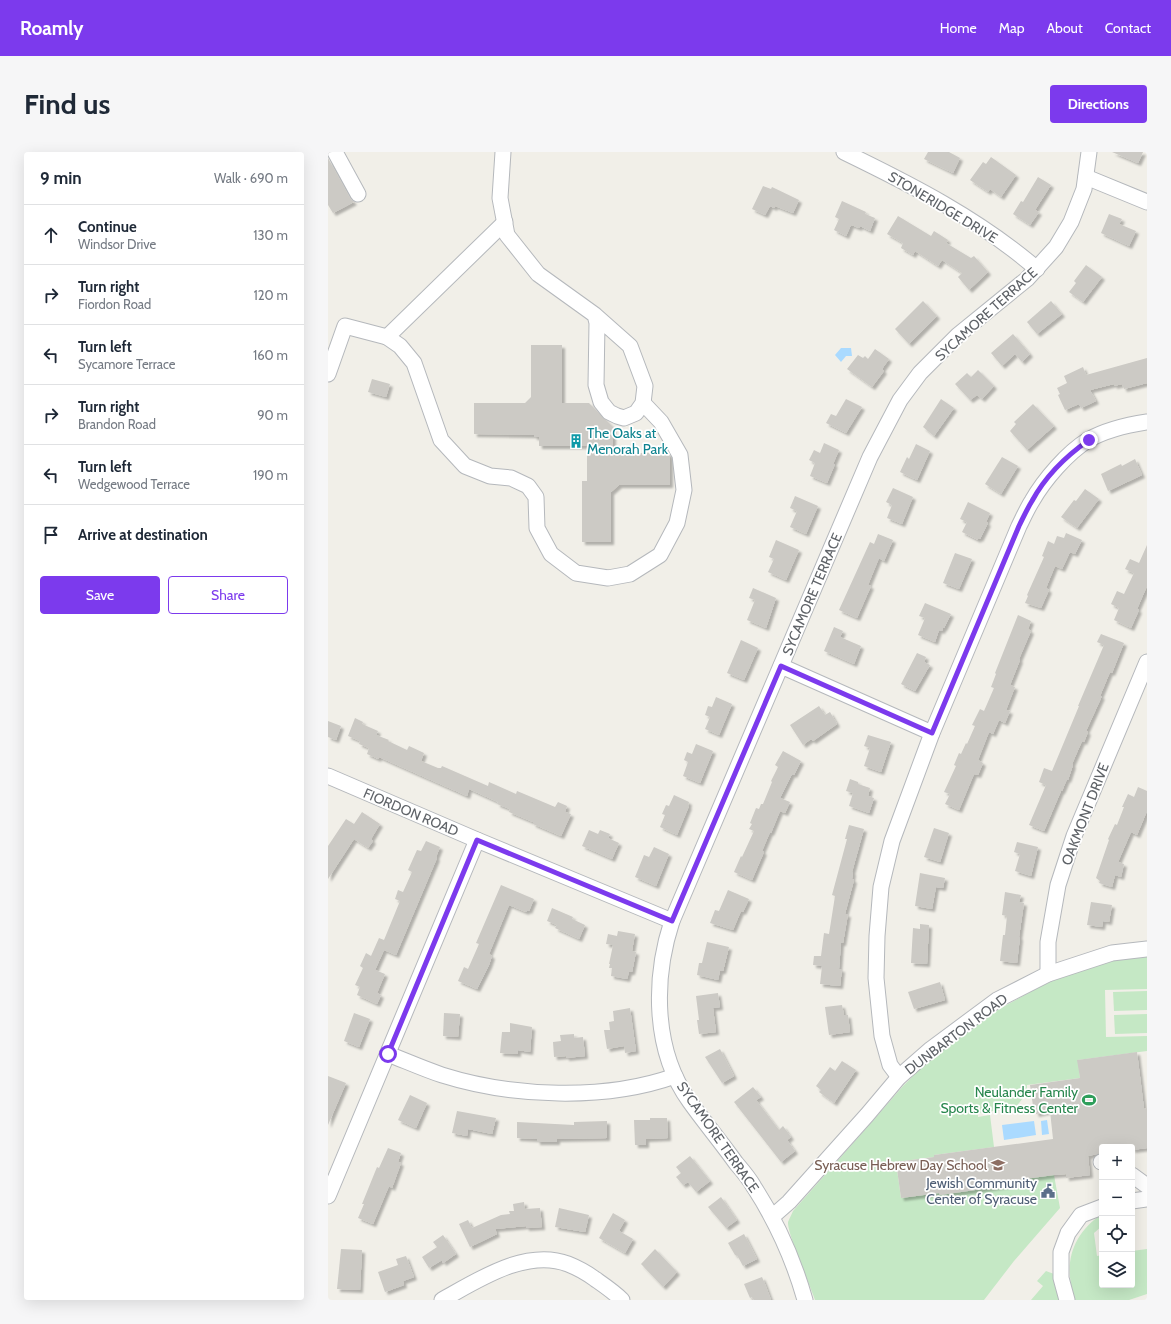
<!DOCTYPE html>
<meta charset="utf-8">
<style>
:root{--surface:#fff;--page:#f6f6f7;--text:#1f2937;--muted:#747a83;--line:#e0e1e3;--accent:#7c3aed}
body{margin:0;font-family:Cabin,sans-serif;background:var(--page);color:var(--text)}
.controls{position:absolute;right:12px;bottom:12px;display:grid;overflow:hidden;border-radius:4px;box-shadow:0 4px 16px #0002}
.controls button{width:36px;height:36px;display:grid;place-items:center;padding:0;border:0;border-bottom:1px solid var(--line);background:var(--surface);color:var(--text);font:20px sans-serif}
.stop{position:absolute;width:12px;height:12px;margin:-9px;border:3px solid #7c3aed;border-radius:50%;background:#fff}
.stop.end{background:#7c3aed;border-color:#fff;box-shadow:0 1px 4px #0008}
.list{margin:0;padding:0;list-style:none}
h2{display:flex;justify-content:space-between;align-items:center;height:52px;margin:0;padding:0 16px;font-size:17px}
h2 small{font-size:13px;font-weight:400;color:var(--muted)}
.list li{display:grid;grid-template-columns:26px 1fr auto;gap:12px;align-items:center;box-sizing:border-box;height:60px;padding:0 16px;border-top:1px solid var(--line)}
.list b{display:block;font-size:15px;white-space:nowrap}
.list p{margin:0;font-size:13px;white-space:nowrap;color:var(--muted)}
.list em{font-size:13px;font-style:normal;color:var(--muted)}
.actions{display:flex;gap:8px;padding:12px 16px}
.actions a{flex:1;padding:9px 0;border:1px solid var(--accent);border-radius:4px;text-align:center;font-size:14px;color:var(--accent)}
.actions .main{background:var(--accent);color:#fff}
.icon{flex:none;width:22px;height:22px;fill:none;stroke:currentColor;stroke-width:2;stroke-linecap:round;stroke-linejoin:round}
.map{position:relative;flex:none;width:819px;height:1148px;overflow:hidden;border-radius:4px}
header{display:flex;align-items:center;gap:24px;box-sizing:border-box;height:56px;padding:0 20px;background:var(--accent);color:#fff}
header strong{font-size:19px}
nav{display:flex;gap:22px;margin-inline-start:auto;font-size:14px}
.intro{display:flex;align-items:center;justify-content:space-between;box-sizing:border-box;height:96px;padding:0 24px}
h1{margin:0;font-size:28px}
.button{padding:10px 18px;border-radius:4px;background:var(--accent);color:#fff;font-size:14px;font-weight:700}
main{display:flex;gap:24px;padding:0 24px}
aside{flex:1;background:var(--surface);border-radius:4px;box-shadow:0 4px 16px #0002}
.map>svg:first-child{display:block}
.green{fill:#c5e8c5}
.water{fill:#aadaff}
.building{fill:#cccac5;filter:url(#shadow)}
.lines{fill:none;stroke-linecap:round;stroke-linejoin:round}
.minor-casing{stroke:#b5b8bc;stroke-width:17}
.minor{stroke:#fff;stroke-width:15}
.route{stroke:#7c3aed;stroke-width:5}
.labels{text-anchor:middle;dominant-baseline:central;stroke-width:3.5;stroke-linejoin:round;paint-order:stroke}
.street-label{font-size:14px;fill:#5f6368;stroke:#fff}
.culture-label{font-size:14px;fill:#0d838f;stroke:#fff;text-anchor:start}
.leisure-label{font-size:14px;fill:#27864d;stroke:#fff;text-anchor:end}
.education-label{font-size:14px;fill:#785e54;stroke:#fff;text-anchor:end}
.service-label{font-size:14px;fill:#4e5e75;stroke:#fff;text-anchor:end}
</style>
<header>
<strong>Roamly</strong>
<nav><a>Home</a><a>Map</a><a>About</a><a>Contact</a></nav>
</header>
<div class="intro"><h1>Find us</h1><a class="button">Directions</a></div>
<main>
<aside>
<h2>9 min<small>Walk · 690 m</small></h2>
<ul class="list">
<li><svg class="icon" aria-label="ahead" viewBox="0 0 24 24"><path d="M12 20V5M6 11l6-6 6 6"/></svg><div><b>Continue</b><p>Windsor Drive</p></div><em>130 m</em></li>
<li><svg class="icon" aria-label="right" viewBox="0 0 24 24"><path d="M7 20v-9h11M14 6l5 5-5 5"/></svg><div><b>Turn right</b><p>Fiordon Road</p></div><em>120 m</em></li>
<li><svg class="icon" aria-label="left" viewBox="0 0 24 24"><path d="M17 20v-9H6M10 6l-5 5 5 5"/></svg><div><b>Turn left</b><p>Sycamore Terrace</p></div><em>160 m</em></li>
<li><svg class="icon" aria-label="right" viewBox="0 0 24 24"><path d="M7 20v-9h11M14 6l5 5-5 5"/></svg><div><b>Turn right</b><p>Brandon Road</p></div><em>90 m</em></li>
<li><svg class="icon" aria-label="left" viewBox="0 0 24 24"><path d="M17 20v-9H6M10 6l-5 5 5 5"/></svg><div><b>Turn left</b><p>Wedgewood Terrace</p></div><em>190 m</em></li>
<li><svg class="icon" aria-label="arrive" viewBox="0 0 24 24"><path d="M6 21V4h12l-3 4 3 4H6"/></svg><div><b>Arrive at destination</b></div></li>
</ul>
<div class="actions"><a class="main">Save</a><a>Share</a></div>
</aside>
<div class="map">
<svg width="819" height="1148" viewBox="0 0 819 1148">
<defs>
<filter id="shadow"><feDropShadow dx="3" dy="3" stdDeviation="1" flood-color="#0004"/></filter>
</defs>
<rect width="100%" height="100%" fill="#f1efe8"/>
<g class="green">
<path d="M819,804V837L777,838L778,885L819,884V899L750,908L752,926L699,933V941L687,956L650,961V965L662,963L666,995L606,1003V1005L568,1010L573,1046L611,1041L612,1043L689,1032V1028L726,1023L732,1056L686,1109L656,1148H487C482,1133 459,1081 460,1070C461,1067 464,1062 465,1059L543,971L575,934L600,909L664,861L726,827L756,816L788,808Z"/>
<path d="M819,839V858L786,859L785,840Z"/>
<path d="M819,862V881L787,882L786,863Z"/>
<path d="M774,1062V1074L766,1081L769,1104L774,1103V1133H804V1099L819,1097V1142L801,1148H747C735,1113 743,1083 774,1062Z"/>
<path d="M718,1119L726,1122L735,1148H703L715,1134L709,1129Z"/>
</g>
<g class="water">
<path d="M513,196H523L524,204H518L513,210L507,203Z"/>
<path d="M719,968L721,982L714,983L713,969Z"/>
<path d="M706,969L708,983L676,988L674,973Z"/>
</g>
<g class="building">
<path d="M600,0H621L632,6L625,21L596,7Z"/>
<path d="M784,0H815L810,11Z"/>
<path d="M663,5L688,23L673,45L662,37L660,40L642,28L655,10L658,12Z"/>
<path d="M0,6L22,46L26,50L5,61L0,53Z"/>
<path d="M710,25L723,33L707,58L711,60L702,73L685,62L693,49L695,50Z"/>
<path d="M435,34L443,37L444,35L471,48L465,61L447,54L446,56L442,54L437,63L424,57Z"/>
<path d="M514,49L538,60L537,62L547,66L542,79L532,74L531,76L523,73L518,84L506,78L511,67L507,65Z"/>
<path d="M781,62L794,67L791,72L808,79L801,94L773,81Z"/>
<path d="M570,64L603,84L606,79L620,88L618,91L643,106L646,104L660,120L641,138L630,125L634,121L614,108L610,114L587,99L585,103L573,96L575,91L559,82Z"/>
<path d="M758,113L774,125L755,150L741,140L748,131L746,129Z"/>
<path d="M595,149L609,164L581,192L567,177Z"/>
<path d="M723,149L734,162L709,182L699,170Z"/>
<path d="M685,182L702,202L694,210L687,202L674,214L663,201Z"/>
<path d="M203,193H234V251H261L285,275V301H341L342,305V333H291L283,340V390H254V329H259V294H211V285H206V283L146,282V251H197L203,245Z"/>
<path d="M547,197L561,207L554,217L556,219L544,235L519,217L530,203L535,206L537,204L540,207Z"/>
<path d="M819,206V231L796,237L794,232L786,234V232L762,238L768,249L753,256L751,252L737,258L730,243L732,242L729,236L739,231L736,224L755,215L758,223Z"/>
<path d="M650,218L666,234L654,247L649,243L642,248L627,232L639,221L643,225Z"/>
<path d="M44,227L62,232L58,245L40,240Z"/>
<path d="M518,247L534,255L518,281L498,271L503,262L508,264Z"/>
<path d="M613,247L626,256L606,284L595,275Z"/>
<path d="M705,252L726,274L699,298L682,279L688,272L686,270Z"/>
<path d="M496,291L511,298L505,312H507L499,331L482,324L487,311L481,308L486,298L492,301Z"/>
<path d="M588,292L602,299L589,328L572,320L579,305L581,307Z"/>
<path d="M674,305L690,314L673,342L657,332Z"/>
<path d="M807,307L814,323L780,339L773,322L793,312L794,314Z"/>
<path d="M565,336L585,345L574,372L559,366L564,353L558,350Z"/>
<path d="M757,337L771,347L749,376L733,365L746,348L748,349Z"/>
<path d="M467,344L490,354L478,382L462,375L469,359L462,356Z"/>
<path d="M640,350L662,361L658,370L660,371L652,387L650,386V388L634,380L639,370L632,367Z"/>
<path d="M738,381L754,388L747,402L742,400L734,417L727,414L718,436L721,438L713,456L697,451L700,444L699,443L716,405L714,404L720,389L726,392L729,384L736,386Z"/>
<path d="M550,382L565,388L556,409L551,406L540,433L543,434L529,466L511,458L542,390L546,392Z"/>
<path d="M448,388L471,398L458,428L440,420L446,407L441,405Z"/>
<path d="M819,393V434L809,457L811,458L803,476L786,468L791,456L783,452L789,439L796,442L806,421L797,417L802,407L811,411Z"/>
<path d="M627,401L644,407L631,437L615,431Z"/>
<path d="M425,436L448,446L438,476L419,468L427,448L421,446Z"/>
<path d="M597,451L623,462L616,476H615L614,479L611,478L607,490L590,483L597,466L591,464Z"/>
<path d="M690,463L703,469L700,477L703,479L691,507L692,508L682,533L687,535L678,558L682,559L677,571L671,568L665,582L661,580L650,608L655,611L650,623L646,622L631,658L617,652L622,642L616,640L628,614L626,613L631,601L633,602L638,591L639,592L647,574L644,573L652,557L656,559L666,536L663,535L668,522L667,521Z"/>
<path d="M506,475L515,479L512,485L533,494L526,512L496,499Z"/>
<path d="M773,482L796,491L784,521L782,520L772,544H774L758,579L760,580L756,590L754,589L744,612L745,613L740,628L739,627L734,639H733L716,679L701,673L718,633L711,630L716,616L724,619L751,554H750L776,493L769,490Z"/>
<path d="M413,488L430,496L416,528L399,521Z"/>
<path d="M589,501L598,505L596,510L602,513L587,539L573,532Z"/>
<path d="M388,545L404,552L391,583L377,577L382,565L377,563L380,554L384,555Z"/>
<path d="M491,554L497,563L502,560L509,572L485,589L483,587L475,593L462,573Z"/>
<path d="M27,566L35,570L34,572L50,579L48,583L61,588L60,589L79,598L81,594L96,601L93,609L110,616H113L114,614L160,634L161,630L188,642L189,639L227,655L230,650L239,654L237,660L243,662L233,684L205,672V670L181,660L182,657L169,652L170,650L141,637L139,644L51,605L50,607L39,602L41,596L31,592L32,589L20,584Z"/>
<path d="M0,569L13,574L8,588L0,585Z"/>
<path d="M540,583L563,590L553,620L536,614L542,596L536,594Z"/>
<path d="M368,592L385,599L372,631L355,624L360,610L356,608L359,600L364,602Z"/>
<path d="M455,599L473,609L466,623L464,622L452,646L462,650L457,661L452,659L443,681L442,680L434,699L436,700L424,728L406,720L413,704L414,705L426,679L421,677L424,672L422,671L428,656L431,657L433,652H435L444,630L443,629L450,615L447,613Z"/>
<path d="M522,627L530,630V632L542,636L540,644L546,646L541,661L521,654L525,641L518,639Z"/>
<path d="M810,635L819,639V659L809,683L803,680L790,710L796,712L793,725L787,723L784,735L771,731L772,729L768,726L781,688L780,687L787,672L789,673L796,655H794L800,642L806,645Z"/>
<path d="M346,643L361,650L360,654H361L349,683L332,675L337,663L334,662L338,653L341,654Z"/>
<path d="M34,660L52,672L43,687L45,689L40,696L26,687L0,727V694L18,667L26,672Z"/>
<path d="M521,673L536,677L524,720H525L524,727L526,728L517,762H520L515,791H513L511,817H514L512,834L492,832L494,814L485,813L486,804H493L496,781L501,782L507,744L504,743L519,687H517Z"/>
<path d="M606,676L621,681L612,710L596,705Z"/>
<path d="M261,678L270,682L272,678L282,682L280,686L291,691L284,707L254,694Z"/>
<path d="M98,689L112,695L108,705L109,706L68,803L56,798L47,818L57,822L49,841L53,843L49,852L29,843L32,835L27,833L35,816L32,814L38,801L43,804L51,786L56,788L72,749L67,747L70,738L75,740L84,720L80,718L89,698L93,699Z"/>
<path d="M689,690L710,695L703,724L687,719L692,702L686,700Z"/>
<path d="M326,695L341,702L328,734L307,725L316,703L321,705Z"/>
<path d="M592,721L617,726L615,736L608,735L604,757L587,754Z"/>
<path d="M173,733L206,747L201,759L199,758L198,760L181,753L161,802L164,804L161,813L149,837L130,829L136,815L140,817L151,792L148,791Z"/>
<path d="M400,738L421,747L415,760L413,759L405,778L382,771L387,758L391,759Z"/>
<path d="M677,740L693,743L691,750L696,751L691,785H692L689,811L672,809L675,783H677L679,764L674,763Z"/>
<path d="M763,750L784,753L781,770L775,769L774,775L759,773Z"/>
<path d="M224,756L245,765L244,767L257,773L251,787L227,776L229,773L219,769Z"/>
<path d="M592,772L601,773L599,812L583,811L585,776L592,777Z"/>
<path d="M290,779L307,782L304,799L308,800L304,820H301L299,827L283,824L284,816H281L282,812H281L285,793L278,792L280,782L289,784Z"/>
<path d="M379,790L401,795L395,819H392L390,828L369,823L371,811H374Z"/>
<path d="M612,830L617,848L586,857L580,840Z"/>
<path d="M390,841L392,855L385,856L388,880L371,882L369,868H371L368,844Z"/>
<path d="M514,853L516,863H520L522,880L501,883L497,855Z"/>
<path d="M302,856L308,899L297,901L296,894L279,897L276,878H282L281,870L286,869L285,859Z"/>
<path d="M26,861L42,867L31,895L16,889Z"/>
<path d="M116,861L132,862L130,885L115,884Z"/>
<path d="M182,871L204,875L202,900L190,898V902L172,901L174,880H182Z"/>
<path d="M246,882V886L255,885L257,904L238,906V904L226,905L225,890L233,889L232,883Z"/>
<path d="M392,897L406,924L394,931L377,905Z"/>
<path d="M809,900L816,957L819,956V996L804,998V995H774V1001L760,1004L762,1023L738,1026V1022L726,1023L689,1028V1032L612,1043L611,1041L573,1046L568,1010L606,1005V1003L725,987L722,959L708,962L706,954H705L702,933L752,926L749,908Z"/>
<path d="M514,909L528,918L506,951L491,940L493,938L488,934L502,915L507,919Z"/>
<path d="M0,924L18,931L0,973Z"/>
<path d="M425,935L433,945L428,948L451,978L455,974L463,985L459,988L467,999L453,1010L406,950Z"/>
<path d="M82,943L99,951L88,976L70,968Z"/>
<path d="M129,959L168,966L164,982L140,977L139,984L124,981Z"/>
<path d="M322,966H339L340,986L318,987V993H307L306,968H322Z"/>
<path d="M279,969V986L229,987V990H209V987L189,986V970L246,973V970Z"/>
<path d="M60,996L73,1001L70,1010L73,1011L64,1036L61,1034L45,1072L30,1066L36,1052H34L49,1015L51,1016Z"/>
<path d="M362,1004L382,1029L368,1040L360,1030L355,1033L348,1025L353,1021L348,1015Z"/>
<path d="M393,1045L409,1068L398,1076L380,1055Z"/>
<path d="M196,1050L197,1057L212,1056L214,1075L198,1076V1074L167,1077L169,1082L142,1095L131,1072L140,1068L144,1076L173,1063L182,1062L181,1059H186L185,1052Z"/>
<path d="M231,1056L261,1063L257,1080L227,1075Z"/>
<path d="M285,1061L297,1068L291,1079L305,1087L297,1101L271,1086Z"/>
<path d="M416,1082L429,1107L415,1114L409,1103H407L400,1091Z"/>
<path d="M115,1083L128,1102L115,1111L114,1108L101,1116L94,1105L109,1095L105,1090Z"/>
<path d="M13,1097L34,1098L32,1138L9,1137Z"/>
<path d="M327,1097L349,1120L335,1135L313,1112Z"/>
<path d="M78,1104L86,1125L75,1129L76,1133L57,1140L50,1120L70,1113L68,1107Z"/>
<path d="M434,1125L437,1132L443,1148H426L424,1145L422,1146L416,1132Z"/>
</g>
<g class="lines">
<defs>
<g id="minor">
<path d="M7,0L30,42"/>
<path d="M175,0L172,46L179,83L210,122L267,163L302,194L317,234L315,251L308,261L296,266L289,264L281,260L273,250L268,233L269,171L267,163"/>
<path d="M516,0C584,33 651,67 709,117"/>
<path d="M758,25L819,50"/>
<path d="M177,70L59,185L72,194L86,211L113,288L137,314L162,324L183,326L200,334L208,345L209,376L223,402L248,421L280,426L302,422L332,403L349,371L356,338L352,303L333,270L315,251"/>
<path d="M0,222L17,174L59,185"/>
<path d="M453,514L604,581"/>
<path d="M0,624L149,688L344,769"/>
<path d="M720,822V790L730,733L746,684L819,510"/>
<path d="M60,902C78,909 96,917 114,923C184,945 277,949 347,924"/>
<path d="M571,925L562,913L554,884L548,826L549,784L553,735L564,689L604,581L691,374C695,366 699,357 704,349C716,328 739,301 760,288C778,278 799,273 819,270"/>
<path d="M773,1010H774"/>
<path d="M804,1023L819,1034"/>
<path d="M0,1044L149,688"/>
<path d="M804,1049L819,1047"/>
<path d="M444,1065L461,1050L539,963L571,925L603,897L669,848L720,822L784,801L819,797"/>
<path d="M114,1148C150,1128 198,1096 240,1112C250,1116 259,1121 267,1127C277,1134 286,1140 294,1148"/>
<path d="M477,1148C466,1109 448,1069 426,1035C421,1026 414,1018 408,1011C393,990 377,971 362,950C325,899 325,827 344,769L542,305L572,248L592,221L630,183L699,127L728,95L743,70L756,37L761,0"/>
<path d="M739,1148L733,1126V1100L740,1081L753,1063L774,1055"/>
</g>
</defs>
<use href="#minor" class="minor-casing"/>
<use href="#minor" class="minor"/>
</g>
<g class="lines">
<path class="route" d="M60,902L149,688L344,769L453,514L604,581L691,374C695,366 699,357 704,349C717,325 738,304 761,288"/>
</g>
<defs>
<symbol id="building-bare" viewBox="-9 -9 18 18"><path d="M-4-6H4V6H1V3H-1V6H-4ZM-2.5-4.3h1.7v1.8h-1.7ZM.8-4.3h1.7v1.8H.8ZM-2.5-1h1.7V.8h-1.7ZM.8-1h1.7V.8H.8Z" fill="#0f9aa8" stroke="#fff" stroke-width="2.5" paint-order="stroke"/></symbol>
<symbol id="stadium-bare" viewBox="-9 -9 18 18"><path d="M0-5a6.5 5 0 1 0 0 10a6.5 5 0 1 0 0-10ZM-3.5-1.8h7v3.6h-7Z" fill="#2e9e5b" stroke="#fff" stroke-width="2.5" paint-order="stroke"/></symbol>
<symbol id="school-bare" viewBox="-9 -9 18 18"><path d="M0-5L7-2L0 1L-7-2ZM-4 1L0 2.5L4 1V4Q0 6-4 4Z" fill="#8d6e63" stroke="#fff" stroke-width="2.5" paint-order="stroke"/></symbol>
<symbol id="civic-bare" viewBox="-9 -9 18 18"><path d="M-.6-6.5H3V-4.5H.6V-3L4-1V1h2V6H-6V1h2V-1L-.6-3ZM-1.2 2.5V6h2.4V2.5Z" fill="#5c6f8a" stroke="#fff" stroke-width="2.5" paint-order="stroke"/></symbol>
</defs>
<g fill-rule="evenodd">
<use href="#building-bare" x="238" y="279" width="20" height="20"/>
<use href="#stadium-bare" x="751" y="938" width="20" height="20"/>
<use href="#school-bare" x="660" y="1003" width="20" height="20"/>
<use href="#civic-bare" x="710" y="1029" width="20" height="20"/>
</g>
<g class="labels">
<g class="street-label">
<text transform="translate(615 55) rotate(31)">STONERIDGE DRIVE</text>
<text transform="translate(658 162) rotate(-42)">SYCAMORE TERRACE</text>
<text transform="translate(484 442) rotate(-67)">SYCAMORE TERRACE</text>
<text transform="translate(83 660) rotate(23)">FIORDON ROAD</text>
<text transform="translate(757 662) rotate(-69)">OAKMONT DRIVE</text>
<text transform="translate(628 882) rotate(-37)">DUNBARTON ROAD</text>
<text transform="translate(390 985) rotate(55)">SYCAMORE TERRACE</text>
</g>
<g class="culture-label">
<text x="259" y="281">The Oaks at<tspan x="259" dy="16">Menorah Park</tspan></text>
</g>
<g class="leisure-label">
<text x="750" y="940">Neulander Family<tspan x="750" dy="16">Sports &amp; Fitness Center</tspan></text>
</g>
<g class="education-label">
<text x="659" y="1013">Syracuse Hebrew Day School</text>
</g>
<g class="service-label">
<text x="709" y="1031">Jewish Community<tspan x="709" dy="16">Center of Syracuse</tspan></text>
</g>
</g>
</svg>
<div class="controls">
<button>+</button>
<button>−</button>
<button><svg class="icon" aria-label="locate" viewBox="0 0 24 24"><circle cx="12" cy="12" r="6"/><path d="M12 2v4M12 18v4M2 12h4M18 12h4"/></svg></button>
<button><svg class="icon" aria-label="layers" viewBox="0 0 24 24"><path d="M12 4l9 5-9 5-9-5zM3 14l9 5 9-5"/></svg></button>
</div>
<div class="stop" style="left:60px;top:902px"></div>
<div class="stop end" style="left:761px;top:288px"></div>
</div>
</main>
